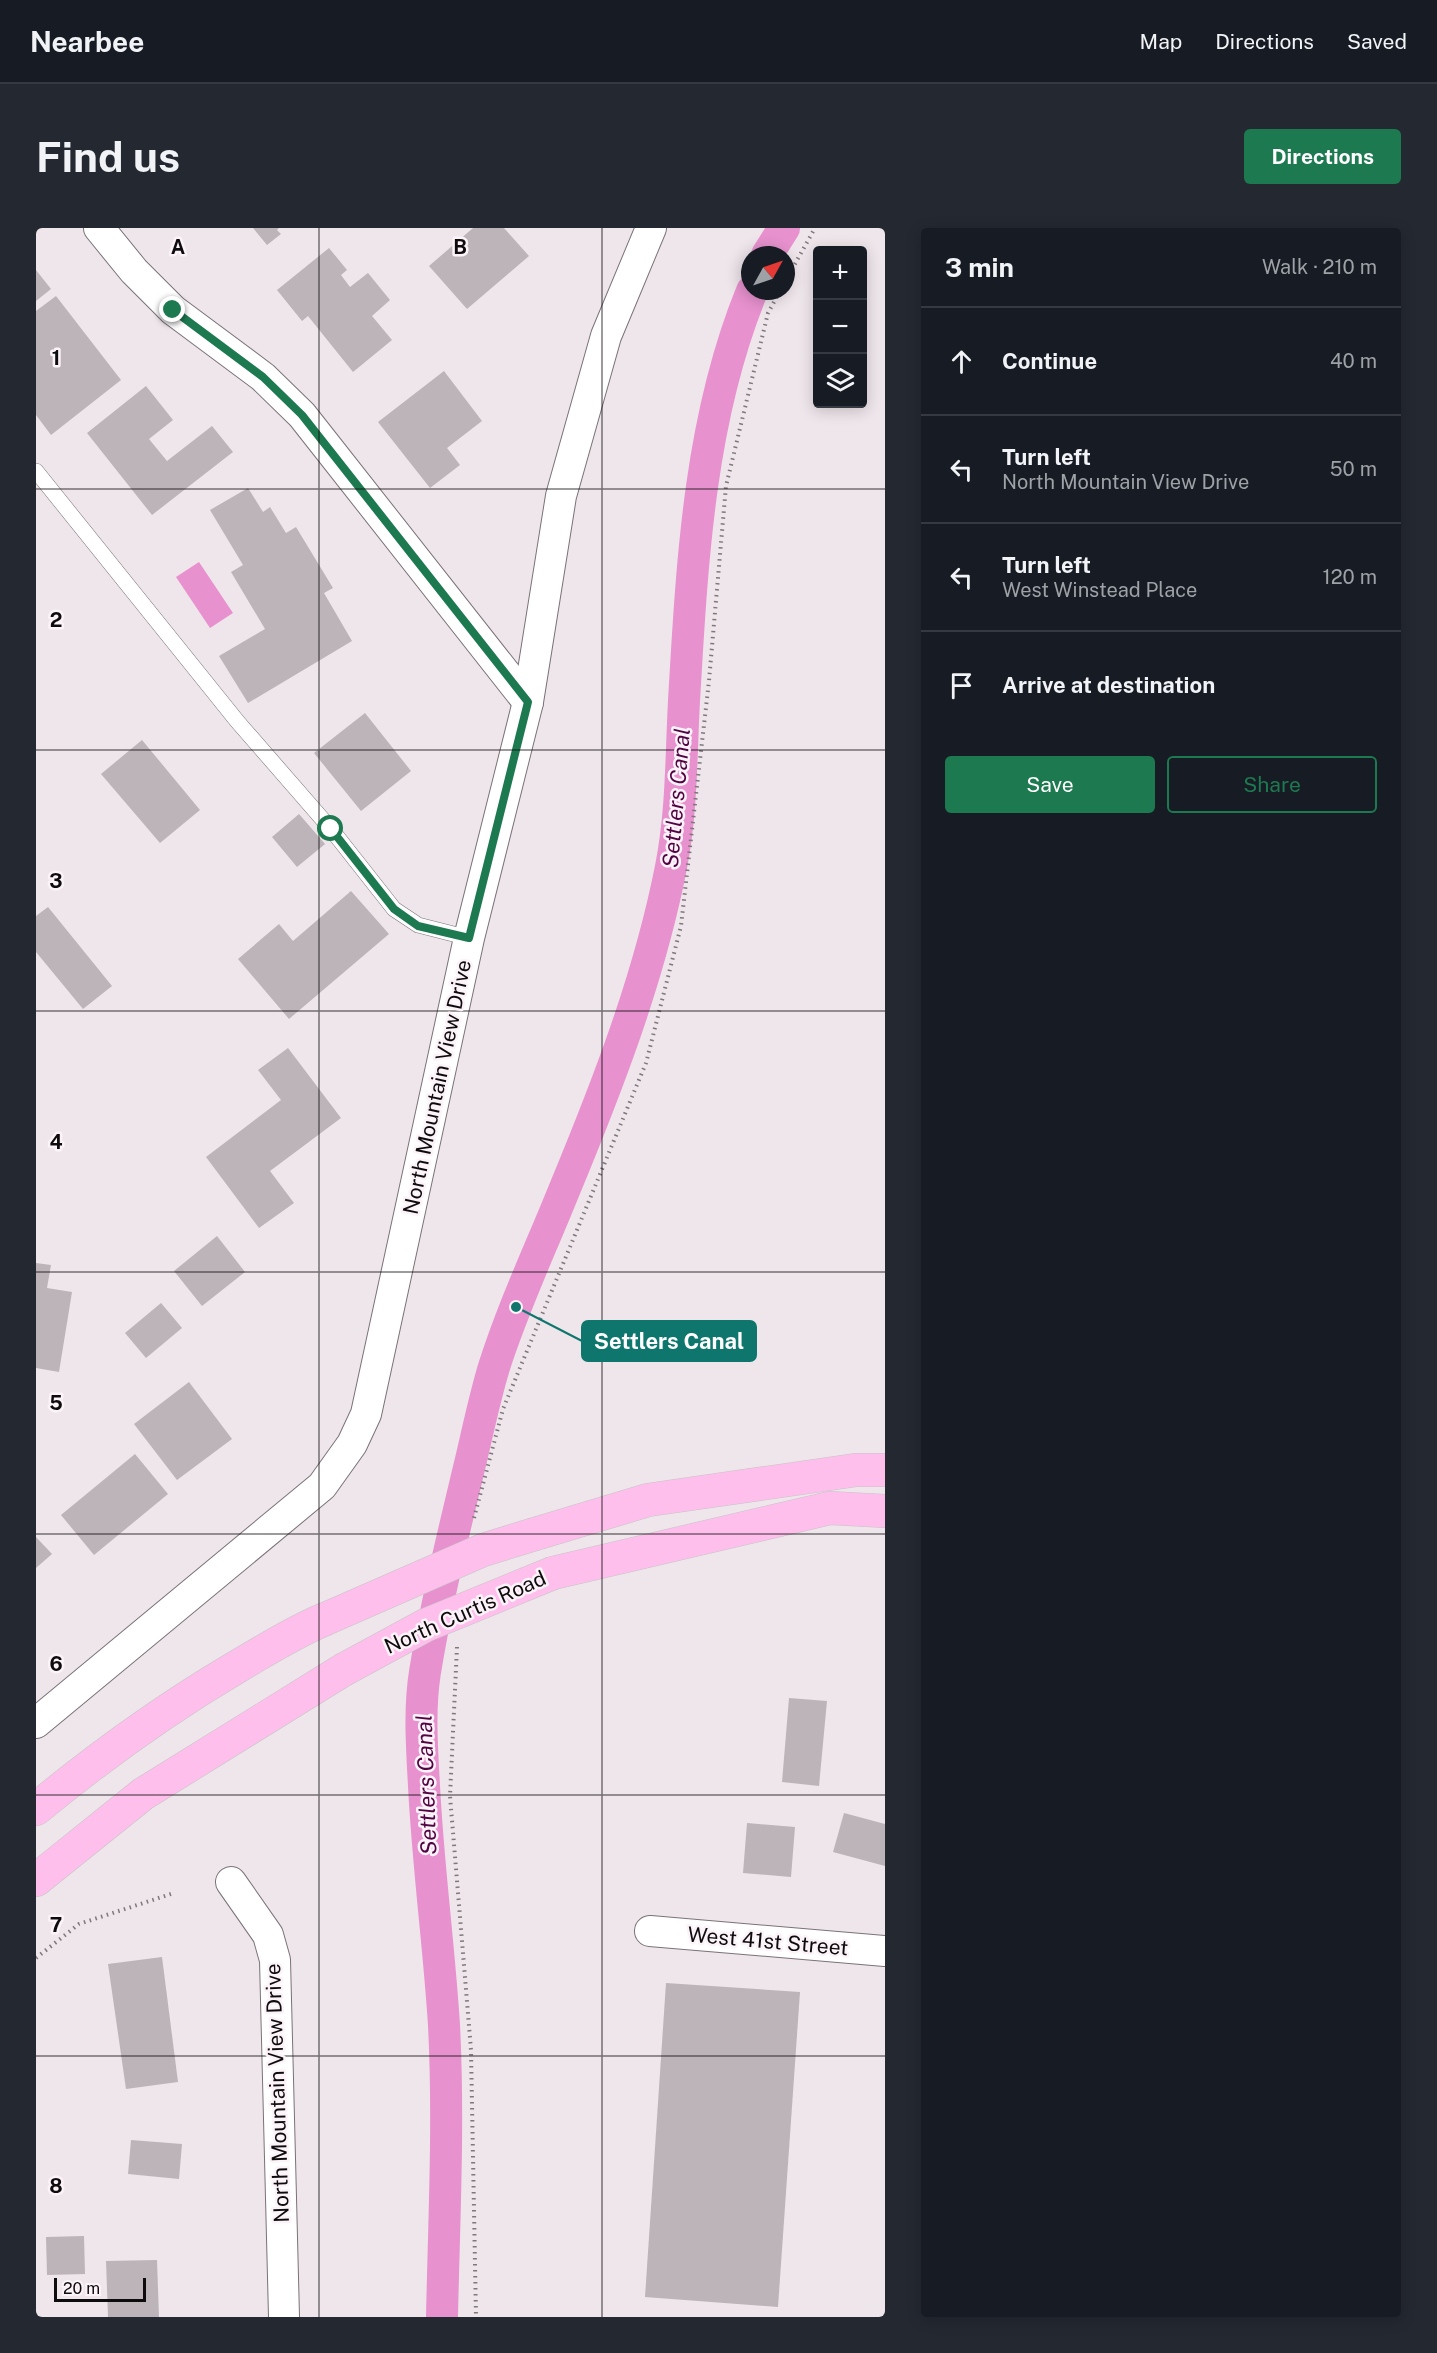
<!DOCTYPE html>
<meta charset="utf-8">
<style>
:root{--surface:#171b24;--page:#242831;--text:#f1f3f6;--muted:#9ea1a6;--line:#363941;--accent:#1d794f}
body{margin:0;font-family:"Public Sans",sans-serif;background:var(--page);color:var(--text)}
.controls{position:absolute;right:18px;top:18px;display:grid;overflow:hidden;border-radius:6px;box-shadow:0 3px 15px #0003}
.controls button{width:54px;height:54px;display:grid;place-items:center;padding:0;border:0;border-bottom:2px solid var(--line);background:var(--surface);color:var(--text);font:30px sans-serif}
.compass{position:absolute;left:705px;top:18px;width:54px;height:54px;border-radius:50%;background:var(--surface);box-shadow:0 3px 15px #0003;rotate:50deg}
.scale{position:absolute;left:18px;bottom:15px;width:92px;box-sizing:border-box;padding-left:6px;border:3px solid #0e0b0d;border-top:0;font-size:16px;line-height:21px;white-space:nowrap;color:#0e0b0d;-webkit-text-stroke:4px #fcf3f9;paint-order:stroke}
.stop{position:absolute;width:18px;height:18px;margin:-14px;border:4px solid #1d794f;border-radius:50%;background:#fff}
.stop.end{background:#1d794f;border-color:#fff;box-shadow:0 2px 6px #0008}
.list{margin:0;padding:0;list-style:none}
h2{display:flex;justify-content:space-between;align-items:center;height:78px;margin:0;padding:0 24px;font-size:26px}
h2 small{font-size:20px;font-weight:400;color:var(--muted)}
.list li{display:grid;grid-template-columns:39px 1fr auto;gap:18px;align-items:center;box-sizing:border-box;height:108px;padding:0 24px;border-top:2px solid var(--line)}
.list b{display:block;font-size:22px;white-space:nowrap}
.list p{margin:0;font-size:20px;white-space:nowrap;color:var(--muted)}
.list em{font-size:20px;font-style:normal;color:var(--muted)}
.actions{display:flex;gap:12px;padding:18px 24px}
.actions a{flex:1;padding:14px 0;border:2px solid var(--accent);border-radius:6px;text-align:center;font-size:21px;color:var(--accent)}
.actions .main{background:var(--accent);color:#fff}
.icon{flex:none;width:33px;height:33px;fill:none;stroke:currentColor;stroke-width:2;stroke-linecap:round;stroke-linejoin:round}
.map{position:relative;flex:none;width:849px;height:2089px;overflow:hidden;border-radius:6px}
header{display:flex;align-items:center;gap:36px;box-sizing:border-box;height:84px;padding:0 30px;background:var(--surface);border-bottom:2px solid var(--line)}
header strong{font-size:28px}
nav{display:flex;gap:33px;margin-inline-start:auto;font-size:21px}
.intro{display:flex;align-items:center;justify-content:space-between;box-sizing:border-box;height:144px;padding:0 36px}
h1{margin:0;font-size:42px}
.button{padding:15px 27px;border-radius:6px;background:var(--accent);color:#fff;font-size:21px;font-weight:700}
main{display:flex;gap:36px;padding:0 36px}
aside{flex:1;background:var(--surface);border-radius:6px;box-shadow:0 3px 15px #0003}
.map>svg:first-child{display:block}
.water{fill:#e791ce}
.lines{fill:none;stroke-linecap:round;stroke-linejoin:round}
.canal{stroke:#e791ce;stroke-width:32}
.building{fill:#bcb4b9}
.lane-casing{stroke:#7a7277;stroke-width:16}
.street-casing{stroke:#7a7277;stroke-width:32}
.primary-casing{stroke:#c5c4c5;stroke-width:34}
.path{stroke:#7e787b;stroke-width:4;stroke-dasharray:1.5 4.5;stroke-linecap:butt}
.lane{stroke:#fff;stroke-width:15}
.street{stroke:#fff;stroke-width:30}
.primary{stroke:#febfec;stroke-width:33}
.primary-bridge-casing{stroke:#c5c4c5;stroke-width:34;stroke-linecap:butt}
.primary-bridge{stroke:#febfec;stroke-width:33}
.route{stroke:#1d794f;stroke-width:8}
.grid{fill:none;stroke:#0e0b0d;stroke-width:1.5;stroke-opacity:0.55}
.labels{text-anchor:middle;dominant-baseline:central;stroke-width:5;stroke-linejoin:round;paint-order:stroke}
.street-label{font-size:21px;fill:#0e0b0d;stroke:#fcf3f9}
.water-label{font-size:22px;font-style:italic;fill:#520342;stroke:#fcf3f9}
.grid-label{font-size:20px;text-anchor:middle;font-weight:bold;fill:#0e0b0d;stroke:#fcf3f9;stroke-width:5;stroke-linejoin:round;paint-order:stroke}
.leader{fill:none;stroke:#0f766e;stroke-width:2}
.callout-dot{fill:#0f766e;stroke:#fcf3f9;stroke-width:2}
.callout{fill:#0f766e;stroke:#0f766e;stroke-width:2}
.callout-label{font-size:22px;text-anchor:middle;font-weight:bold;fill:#fff}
</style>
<header>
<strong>Nearbee</strong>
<nav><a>Map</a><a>Directions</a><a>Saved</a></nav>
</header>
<div class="intro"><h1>Find us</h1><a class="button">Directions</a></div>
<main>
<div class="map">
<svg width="849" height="2089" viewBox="0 0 849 2089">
<rect width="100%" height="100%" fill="#efe6eb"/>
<path class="water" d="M163,334L197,385L174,400L140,349Z"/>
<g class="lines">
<g class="canal">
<path d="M731,27L748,0"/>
<path d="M406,2089C408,1992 413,1895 408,1797C403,1718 392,1638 388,1558C386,1521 383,1481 389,1444C400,1376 417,1307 433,1240C441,1207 448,1172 458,1139C477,1079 504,1022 527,965C571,859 613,751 635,639C646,583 645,528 648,473C656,336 663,192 716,63"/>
</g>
</g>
<g class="building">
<path d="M217,0H243L241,2L245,6L231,17Z"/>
<path d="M437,0H468L493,28L431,81L393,38Z"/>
<path d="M293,20L311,42L305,47L314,59L332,45L354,72L336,88L356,112L317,144L272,88L266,93L241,62Z"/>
<path d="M0,42L15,61L0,73Z"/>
<path d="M20,68L85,152L15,207L0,187V83Z"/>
<path d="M408,143L446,193L411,220L424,237L394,260L342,194Z"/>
<path d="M110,158L137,192L113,211L131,233L176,198L197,224L116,287L51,205Z"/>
<path d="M212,260L227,284L234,279L250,305L260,299L297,360L288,365L316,413L212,475L183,428L229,401L195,344L207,337L174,282Z"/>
<path d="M329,485L375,543L325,583L278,525Z"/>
<path d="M106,512L164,582L124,615L65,546Z"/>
<path d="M263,586L289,616L261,639L236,609Z"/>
<path d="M315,663L353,706L253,791L202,731L243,696L257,713Z"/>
<path d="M12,679L76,758L47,781L0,724V688Z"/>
<path d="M252,820L305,890L234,943L258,975L223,1000L170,929L245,872L222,842Z"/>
<path d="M181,1008L209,1044L166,1078L138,1043Z"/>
<path d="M0,1035L15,1037L11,1060L36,1064L23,1144L0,1140Z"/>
<path d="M125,1075L146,1100L110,1130L89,1105Z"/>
<path d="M153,1154L196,1211L141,1252L98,1196Z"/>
<path d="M99,1226L132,1266L58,1327L25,1287Z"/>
<path d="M0,1309L16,1326L0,1340Z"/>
<path d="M753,1470L791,1473L783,1558L746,1554Z"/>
<path d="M808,1585L849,1596V1638L797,1624Z"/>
<path d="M711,1595L759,1599L755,1649L707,1645Z"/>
<path d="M126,1729L142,1854L90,1861L72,1736Z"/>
<path d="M630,1755L764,1764L742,2079L609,2069Z"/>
<path d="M95,1912L146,1916L143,1951L92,1946Z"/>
<path d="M48,2008L49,2046L11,2047L10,2009Z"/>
<path d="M121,2032L123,2089H72L70,2033Z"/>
</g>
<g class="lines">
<defs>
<path id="lane" d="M0,243L201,493L295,601L358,681L382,697L433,710"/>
<g id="street">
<path d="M63,0L98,43L137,82L227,149L266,187L492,474"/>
<path d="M0,1495L286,1258L316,1216L330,1186L433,710L492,474L525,268L570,108L615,0"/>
<path d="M195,1654L232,1707L239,1732L248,2089"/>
<path d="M614,1703L849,1723"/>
</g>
<g id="primary">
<path d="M499,1306L612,1272L820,1242H849"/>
<path d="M517,1345L794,1280L849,1283"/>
<path d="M0,1581C63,1529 128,1482 199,1440C228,1423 256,1405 287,1392"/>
<path d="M0,1652L107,1566L307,1442"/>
</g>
</defs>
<use href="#lane" class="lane-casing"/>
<use href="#street" class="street-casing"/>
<use href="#primary" class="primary-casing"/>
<g class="path">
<path d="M750,52L779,0"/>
<path d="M438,1290L467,1181L610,835L645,698L673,453L690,258L732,85L744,63"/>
<path d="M421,1419L414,1568L435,1822L440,2089"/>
<path d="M0,1730L43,1696L138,1665"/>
</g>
<use href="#lane" class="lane"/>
<use href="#street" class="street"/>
<use href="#primary" class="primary"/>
<defs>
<g id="primary-bridge">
<path d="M287,1392L447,1322L499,1306"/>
<path d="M307,1442L390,1397L517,1345"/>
</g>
</defs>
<use href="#primary-bridge" class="primary-bridge-casing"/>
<use href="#primary-bridge" class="primary-bridge"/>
</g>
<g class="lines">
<path class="route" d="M137,82L227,149L266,187L492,474L433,710L382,698L358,681L295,601"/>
</g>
<path class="grid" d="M283,0V2089M566,0V2089M0,261H849M0,522H849M0,783H849M0,1044H849M0,1306H849M0,1567H849M0,1828H849"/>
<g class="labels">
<g class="street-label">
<text transform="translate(401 859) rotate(-78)">North Mountain View Drive</text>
<text transform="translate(429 1384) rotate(-24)">North Curtis Road</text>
<text transform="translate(732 1713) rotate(5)">West 41st Street</text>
<text transform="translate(241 1865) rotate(-92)">North Mountain View Drive</text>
</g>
<g class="water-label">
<text transform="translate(640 570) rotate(-85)">Settlers Canal</text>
<text transform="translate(390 1557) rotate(-92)">Settlers Canal</text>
</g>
</g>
<g class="grid-label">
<text x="142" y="26">A</text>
<text x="424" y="26">B</text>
<text x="20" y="137">1</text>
<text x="20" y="399">2</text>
<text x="20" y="660">3</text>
<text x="20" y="921">4</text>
<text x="20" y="1182">5</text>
<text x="20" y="1443">6</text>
<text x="20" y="1704">7</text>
<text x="20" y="1965">8</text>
</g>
<path class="leader" d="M480 1079L546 1113"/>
<circle class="callout-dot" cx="480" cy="1079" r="6"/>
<rect class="callout" x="546" y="1093" width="174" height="40" rx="6"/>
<g class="callout-label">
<text x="633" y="1121">Settlers Canal</text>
</g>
</svg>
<div class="controls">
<button>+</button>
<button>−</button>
<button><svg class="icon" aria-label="layers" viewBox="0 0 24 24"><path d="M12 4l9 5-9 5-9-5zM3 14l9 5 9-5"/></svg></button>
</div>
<svg class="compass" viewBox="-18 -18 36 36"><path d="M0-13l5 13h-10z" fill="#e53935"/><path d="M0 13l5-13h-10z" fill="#9ea1a6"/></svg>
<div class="scale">20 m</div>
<div class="stop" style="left:295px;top:601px"></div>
<div class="stop end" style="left:137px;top:82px"></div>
</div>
<aside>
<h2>3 min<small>Walk · 210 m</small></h2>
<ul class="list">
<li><svg class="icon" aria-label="ahead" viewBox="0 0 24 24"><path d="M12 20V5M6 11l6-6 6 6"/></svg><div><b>Continue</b></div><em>40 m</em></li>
<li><svg class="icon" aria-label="left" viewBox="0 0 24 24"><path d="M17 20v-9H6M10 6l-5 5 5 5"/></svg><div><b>Turn left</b><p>North Mountain View Drive</p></div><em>50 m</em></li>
<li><svg class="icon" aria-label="left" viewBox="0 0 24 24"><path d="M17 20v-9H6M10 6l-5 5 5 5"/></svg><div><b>Turn left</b><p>West Winstead Place</p></div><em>120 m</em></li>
<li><svg class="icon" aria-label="arrive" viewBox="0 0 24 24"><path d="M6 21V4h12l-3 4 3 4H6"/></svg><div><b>Arrive at destination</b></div></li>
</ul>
<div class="actions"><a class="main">Save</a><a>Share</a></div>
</aside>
</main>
